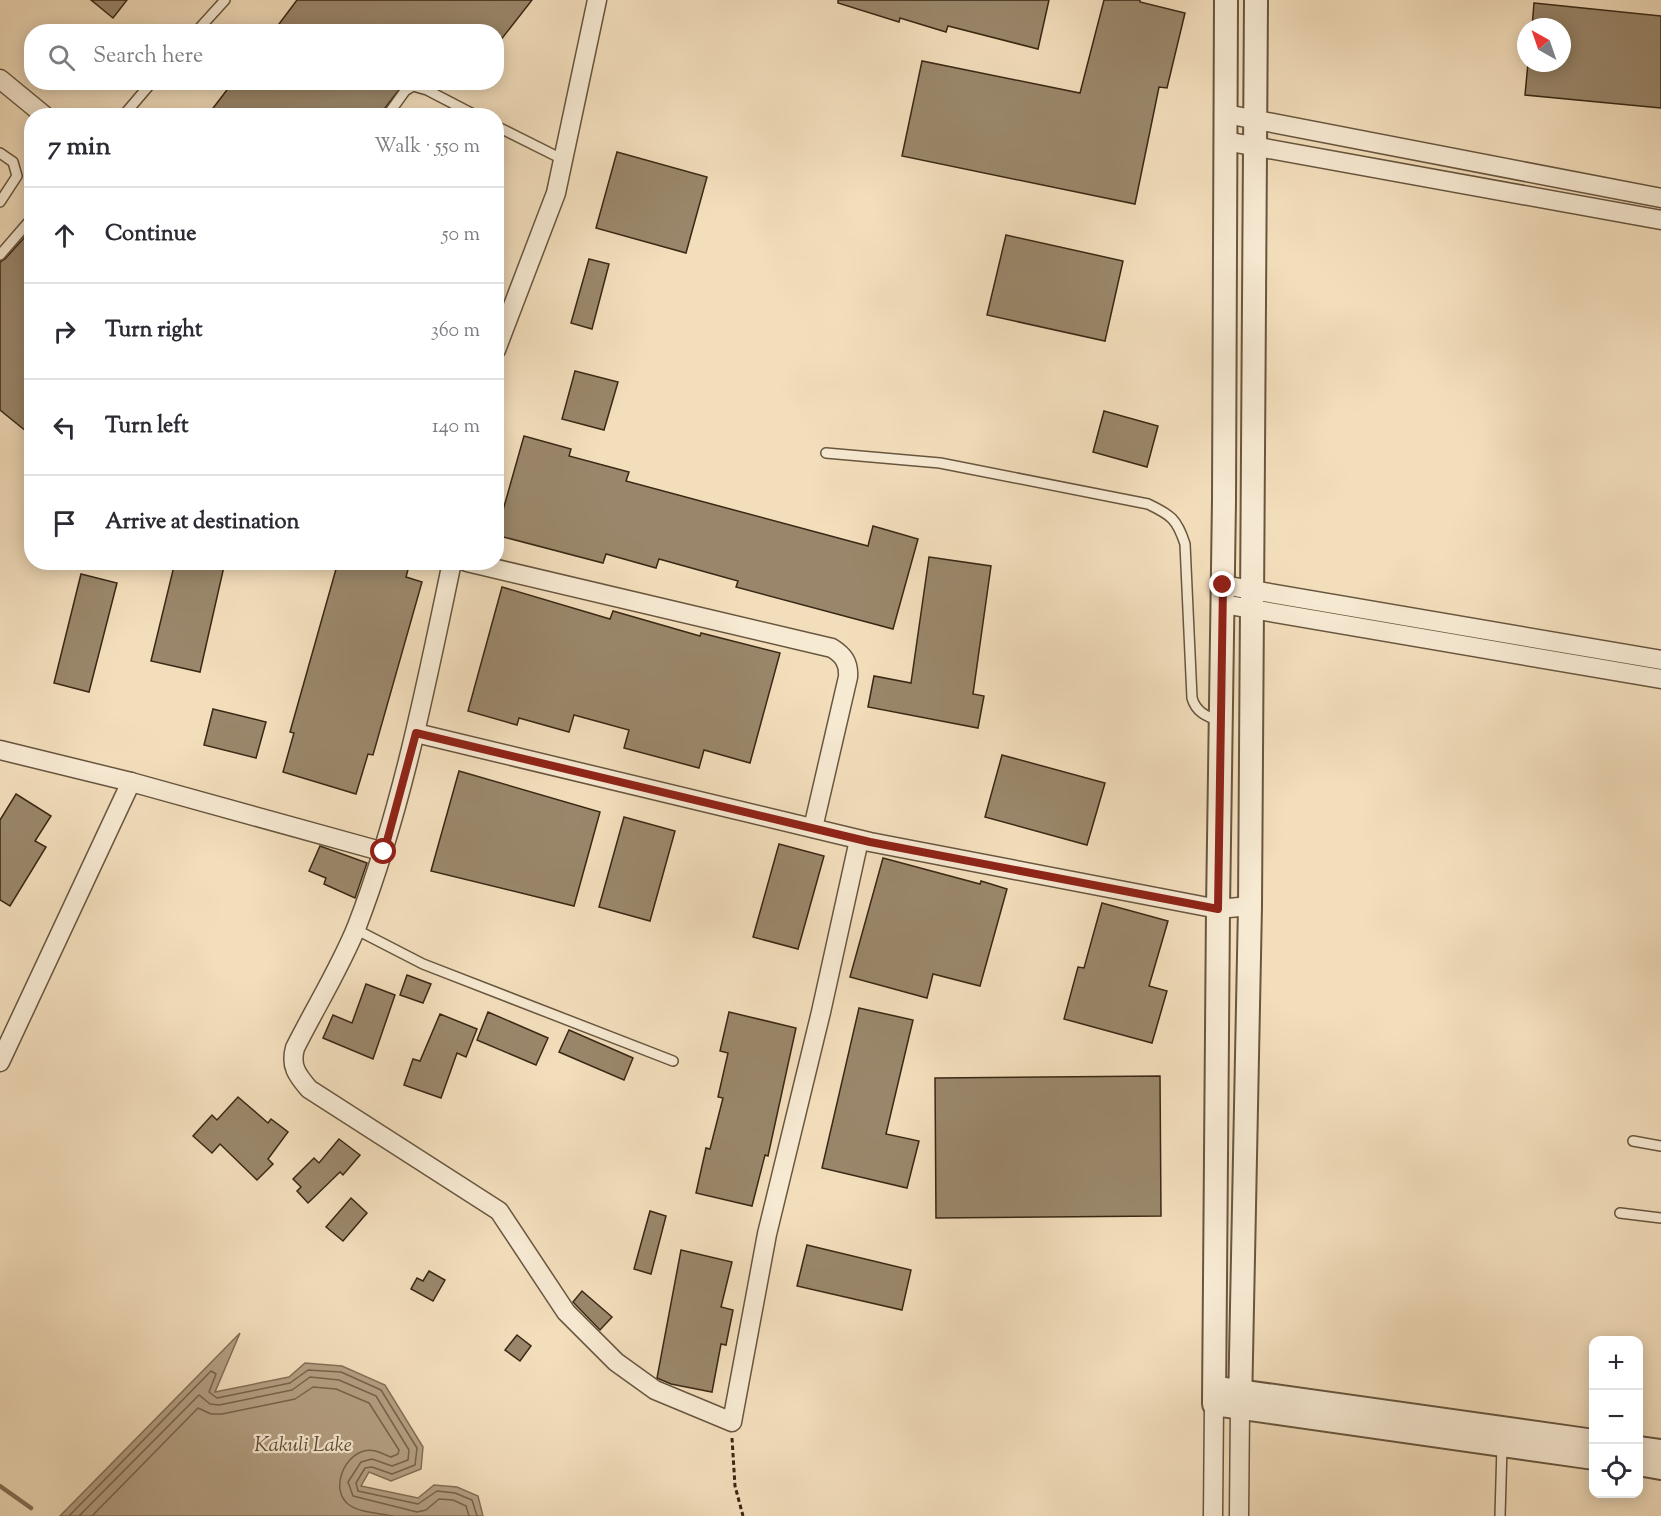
<!DOCTYPE html>
<meta charset="utf-8">
<style>
:root{--surface:#fff;--page:#f7f7f7;--text:#2b2b33;--muted:#7c7c81;--line:#e1e1e2}
body{margin:0;font-family:"Sorts Mill Goudy",serif;background:var(--page);color:var(--text)}
.controls{position:absolute;right:18px;bottom:18px;display:grid;overflow:hidden;border-radius:12px;box-shadow:0 3px 15px #0003}
.controls button{width:54px;height:54px;display:grid;place-items:center;padding:0;border:0;border-bottom:2px solid var(--line);background:var(--surface);color:var(--text);font:30px sans-serif}
.compass{position:absolute;left:1517px;top:18px;width:54px;height:54px;border-radius:50%;background:var(--surface);box-shadow:0 3px 15px #0003;rotate:320deg}
.stop{position:absolute;width:18px;height:18px;margin:-14px;border:4px solid #8f2418;border-radius:50%;background:#fff}
.stop.end{background:#8f2418;border-color:#fff;box-shadow:0 2px 6px #0008}
.list{margin:0;padding:0;list-style:none}
h2{display:flex;justify-content:space-between;align-items:center;height:78px;margin:0;padding:0 24px;font-size:26px}
h2 small{font-size:20px;font-weight:400;color:var(--muted)}
.list li{display:grid;grid-template-columns:39px 1fr auto;gap:18px;align-items:center;box-sizing:border-box;height:96px;padding:0 24px;border-top:2px solid var(--line)}
.list b{display:block;font-size:22px;white-space:nowrap}
.list em{font-size:20px;font-style:normal;color:var(--muted)}
.icon{flex:none;width:33px;height:33px;fill:none;stroke:currentColor;stroke-width:2;stroke-linecap:round;stroke-linejoin:round}
.map{position:relative;flex:none;width:1661px;height:1516px;overflow:hidden}
.search{position:absolute;background:var(--surface);box-shadow:0 3px 15px #0003;left:24px;top:24px;width:480px;height:66px;display:flex;align-items:center;gap:15px;box-sizing:border-box;padding:0 21px;border-radius:24px;color:var(--muted);font-size:22px}
.panel{position:absolute;background:var(--surface);box-shadow:0 3px 15px #0003;left:24px;top:108px;width:480px;height:462px;border-radius:24px}
.map>svg:first-child{display:block}
.water{fill:#b4a083;stroke:#837057;stroke-width:1.5}
.lines{fill:none;stroke-linecap:round;stroke-linejoin:round}
.shore{stroke:#76644c;stroke-width:1.5}
.stream{stroke:#837057;stroke-width:4.5}
.building{fill:#9a876b;stroke:#392814;stroke-width:1.5}
.service-casing{stroke:#68563e;stroke-width:12}
.minor-casing{stroke:#68563e;stroke-width:21}
.tertiary-casing{stroke:#68563e;stroke-width:26}
.path{stroke:#392814;stroke-width:3;stroke-dasharray:4.5 3;stroke-linecap:butt}
.service{stroke:#f7ead3;stroke-width:9}
.minor{stroke:#f7ead3;stroke-width:18}
.tertiary{stroke:#f7ead3;stroke-width:22}
.route{stroke:#8f2418;stroke-width:8}
.labels{text-anchor:middle;dominant-baseline:central;stroke-width:4.5;stroke-linejoin:round;paint-order:stroke}
.water-label{font-size:20px;font-style:italic;fill:#5e4c35;stroke:#f7ead3}
</style>
<div class="map">
<svg width="1661" height="1516" viewBox="0 0 1661 1516">
<rect width="100%" height="100%" fill="#f3debc"/>
<filter id="stains"><feTurbulence type="fractalNoise" baseFrequency=".00333" numOctaves="4"/><feColorMatrix values="0 0 0 0 .2 0 0 0 0 .09 0 0 0 0 .02 0 0 0 .5 -.17"/></filter>
<radialGradient id="worn" r=".72"><stop offset=".6" stop-color="#630" stop-opacity="0"/><stop offset="1" stop-color="#630" stop-opacity=".3"/></radialGradient>
<path class="water" d="M240,1333L215,1392L289,1377L305,1363L342,1366L385,1385L423,1447L421,1469L391,1481L369,1472L361,1486L418,1498L434,1485L457,1487L478,1496L483,1516H60Z"/>
<g class="lines">
<g class="shore">
<path d="M69,1516L211,1371L216,1374L209,1392L217,1398L290,1383L308,1370L341,1372L381,1390L417,1448L415,1465L392,1474L372,1467L365,1468L356,1483L358,1491L418,1504L437,1491L455,1493L472,1500L477,1516"/>
<path d="M79,1516L199,1395L210,1404L219,1405L292,1390L310,1377L339,1380L376,1396L409,1450L408,1460L392,1466L372,1459L361,1462L348,1482L353,1496L417,1512L426,1510L439,1499L453,1500L466,1506L469,1516"/>
<path d="M92,1516L198,1408L211,1414H222L295,1399L313,1387L336,1389L369,1403L399,1450L398,1454L391,1457C382,1454 374,1448 364,1451C344,1456 330,1489 348,1504C359,1513 380,1513 393,1516"/>
</g>
<path class="stream" d="M0,1486L31,1508"/>
</g>
<g class="building">
<path d="M91,0H127L113,18Z"/>
<path d="M297,0H532L496,46V32H273Z"/>
<path d="M838,0H1049L1038,49L948,26L946,32L900,18L899,22L838,3Z"/>
<path d="M1104,0H1140V2L1185,13L1167,88L1159,87L1135,204L902,156L922,61L1080,93Z"/>
<path d="M1534,3L1661,16V108L1525,95L1528,63H1562V27H1532Z"/>
<path d="M233,82H405L379,116H207Z"/>
<path d="M617,152L707,177L686,253L596,228Z"/>
<path d="M32,229V436L0,410V262L5,259Z"/>
<path d="M1006,235L1123,261L1105,341L987,315Z"/>
<path d="M589,259L609,264L592,329L571,323Z"/>
<path d="M575,371L618,382L604,430L562,419Z"/>
<path d="M1104,411L1158,426L1147,467L1093,452Z"/>
<path d="M524,436L571,449L569,456L629,472L626,481L868,546L873,526L918,539L893,629L736,587L738,581L659,559L656,568L606,554L603,563L496,535Z"/>
<path d="M929,557L991,566L973,694L984,696L978,728L868,707L874,676L911,683Z"/>
<path d="M175,562H225L200,672L151,661Z"/>
<path d="M338,562H410L406,577L422,582L373,755L368,754L356,794L283,772L294,733L290,732Z"/>
<path d="M81,574L117,583L89,692L54,683Z"/>
<path d="M502,587L610,619L613,611L700,636L701,633L780,653L750,763L704,750L699,768L624,748L629,730L574,715L569,732L519,718L517,725L468,711Z"/>
<path d="M213,709L266,722L256,758L204,745Z"/>
<path d="M1002,755L1105,783L1087,845L985,817Z"/>
<path d="M459,771L600,812L574,906L431,871Z"/>
<path d="M16,794L51,816L35,841L46,847L10,906L0,900V820Z"/>
<path d="M624,817L675,831L650,921L599,907Z"/>
<path d="M779,844L824,856L798,949L753,937Z"/>
<path d="M320,846L367,863L355,898L324,884L326,878L309,871Z"/>
<path d="M883,858L980,884L981,881L1007,889L980,986L933,974L927,998L850,977Z"/>
<path d="M1102,903L1168,921L1149,986L1167,991L1152,1043L1064,1019L1078,967L1084,968Z"/>
<path d="M407,975L431,984L423,1003L400,995Z"/>
<path d="M366,984L395,995L373,1059L323,1038L333,1015L352,1023Z"/>
<path d="M859,1008L913,1020L886,1134L919,1141L907,1188L822,1168Z"/>
<path d="M488,1012L548,1038L536,1065L477,1040Z"/>
<path d="M729,1012L796,1028L768,1156L765,1155L752,1206L696,1193L706,1148L710,1149L723,1098L718,1097L728,1053L720,1051Z"/>
<path d="M440,1014L477,1029L466,1057L457,1053L441,1098L404,1085L413,1059L420,1061Z"/>
<path d="M569,1030L633,1058L624,1080L559,1052Z"/>
<path d="M1160,1076L1161,1216L936,1218L935,1078Z"/>
<path d="M238,1097L268,1123L271,1119L288,1132L268,1159L273,1164L257,1180L220,1144L212,1153L193,1136L212,1115L217,1120Z"/>
<path d="M339,1139L360,1155L343,1175L340,1172L308,1203L297,1191L301,1187L293,1179L314,1158L319,1163Z"/>
<path d="M351,1198L367,1213L343,1241L326,1227Z"/>
<path d="M650,1211L666,1216L651,1274L634,1269Z"/>
<path d="M807,1245L911,1270L902,1310L797,1286Z"/>
<path d="M681,1250L732,1262L721,1307L733,1310L726,1345L721,1344L712,1392L671,1384L657,1378Z"/>
<path d="M429,1271L445,1280L433,1301L411,1289L417,1278L423,1281Z"/>
<path d="M582,1291L612,1317L600,1330L573,1302Z"/>
<path d="M517,1335L531,1346L520,1361L505,1350Z"/>
</g>
<g class="lines">
<defs>
<g id="service">
<path d="M196,32L225,0"/>
<path d="M123,116L152,82"/>
<path d="M387,116L405,91L413,86L427,90L477,116"/>
<path d="M496,126L562,159"/>
<path d="M0,153L13,162L17,176L0,202"/>
<path d="M0,255L32,218"/>
<path d="M826,453L940,463L1148,504C1171,515 1177,519 1185,544L1192,698C1196,712 1206,716 1219,721"/>
<path d="M355,929L423,964L673,1061"/>
<path d="M1633,1141L1661,1146"/>
<path d="M1620,1213L1661,1218"/>
<path d="M1500,1516L1502,1446"/>
</g>
<g id="minor">
<path d="M0,79L45,116"/>
<path d="M1226,114L1661,198"/>
<path d="M1225,141L1661,220"/>
<path d="M496,350L556,193L597,0"/>
<path d="M452,562C426,685 402,809 357,926C340,968 315,1008 295,1048C290,1066 297,1075 309,1089L499,1211L566,1312L616,1362L655,1390L732,1422L767,1234L821,1012L859,840"/>
<path d="M467,562L832,648C843,655 849,662 848,677L813,828"/>
<path d="M1223,585L1661,660"/>
<path d="M1223,604L1661,679"/>
<path d="M416,733L870,842L1218,909L1250,906"/>
<path d="M0,750L131,782L384,852"/>
<path d="M0,1062L131,782"/>
<path d="M1213,1516L1214,1404"/>
<path d="M1239,1516L1240,1407"/>
</g>
<g id="tertiary">
<path d="M1226,0L1224,500L1218,909L1214,1404L1594,1458"/>
<path d="M1224,1389L1594,1441"/>
<path d="M1240,1407L1250,906L1256,0"/>
<path d="M1638,1448L1661,1451"/>
<path d="M1638,1464L1661,1468"/>
</g>
</defs>
<use href="#service" class="service-casing"/>
<use href="#minor" class="minor-casing"/>
<use href="#tertiary" class="tertiary-casing"/>
<path class="path" d="M732,1438L735,1486L743,1516"/>
<use href="#service" class="service"/>
<use href="#minor" class="minor"/>
<use href="#tertiary" class="tertiary"/>
</g>
<g class="lines">
<path class="route" d="M384,852L416,733L870,842L1218,909L1223,585"/>
</g>
<g class="labels">
<g class="water-label">
<text x="303" y="1446">Kakuli Lake</text>
</g>
</g>
<rect width="100%" height="100%" filter="url(#stains)"/>
<rect width="100%" height="100%" fill="url(#worn)"/>
</svg>
<div class="controls">
<button>+</button>
<button>−</button>
<button><svg class="icon" aria-label="locate" viewBox="0 0 24 24"><circle cx="12" cy="12" r="6"/><path d="M12 2v4M12 18v4M2 12h4M18 12h4"/></svg></button>
</div>
<svg class="compass" viewBox="-18 -18 36 36"><path d="M0-13l5 13h-10z" fill="#e53935"/><path d="M0 13l5-13h-10z" fill="#7c7c81"/></svg>
<div class="stop" style="left:384px;top:852px"></div>
<div class="stop end" style="left:1223px;top:585px"></div>
<div class="search"><svg class="icon" aria-label="search" viewBox="0 0 24 24"><circle cx="10" cy="10" r="6"/><path d="M15 15l6 6"/></svg>Search here</div>
<section class="panel">
<h2>7 min<small>Walk · 550 m</small></h2>
<ul class="list">
<li><svg class="icon" aria-label="ahead" viewBox="0 0 24 24"><path d="M12 20V5M6 11l6-6 6 6"/></svg><div><b>Continue</b></div><em>50 m</em></li>
<li><svg class="icon" aria-label="right" viewBox="0 0 24 24"><path d="M7 20v-9h11M14 6l5 5-5 5"/></svg><div><b>Turn right</b></div><em>360 m</em></li>
<li><svg class="icon" aria-label="left" viewBox="0 0 24 24"><path d="M17 20v-9H6M10 6l-5 5 5 5"/></svg><div><b>Turn left</b></div><em>140 m</em></li>
<li><svg class="icon" aria-label="arrive" viewBox="0 0 24 24"><path d="M6 21V4h12l-3 4 3 4H6"/></svg><div><b>Arrive at destination</b></div></li>
</ul>
</section>
</div>
